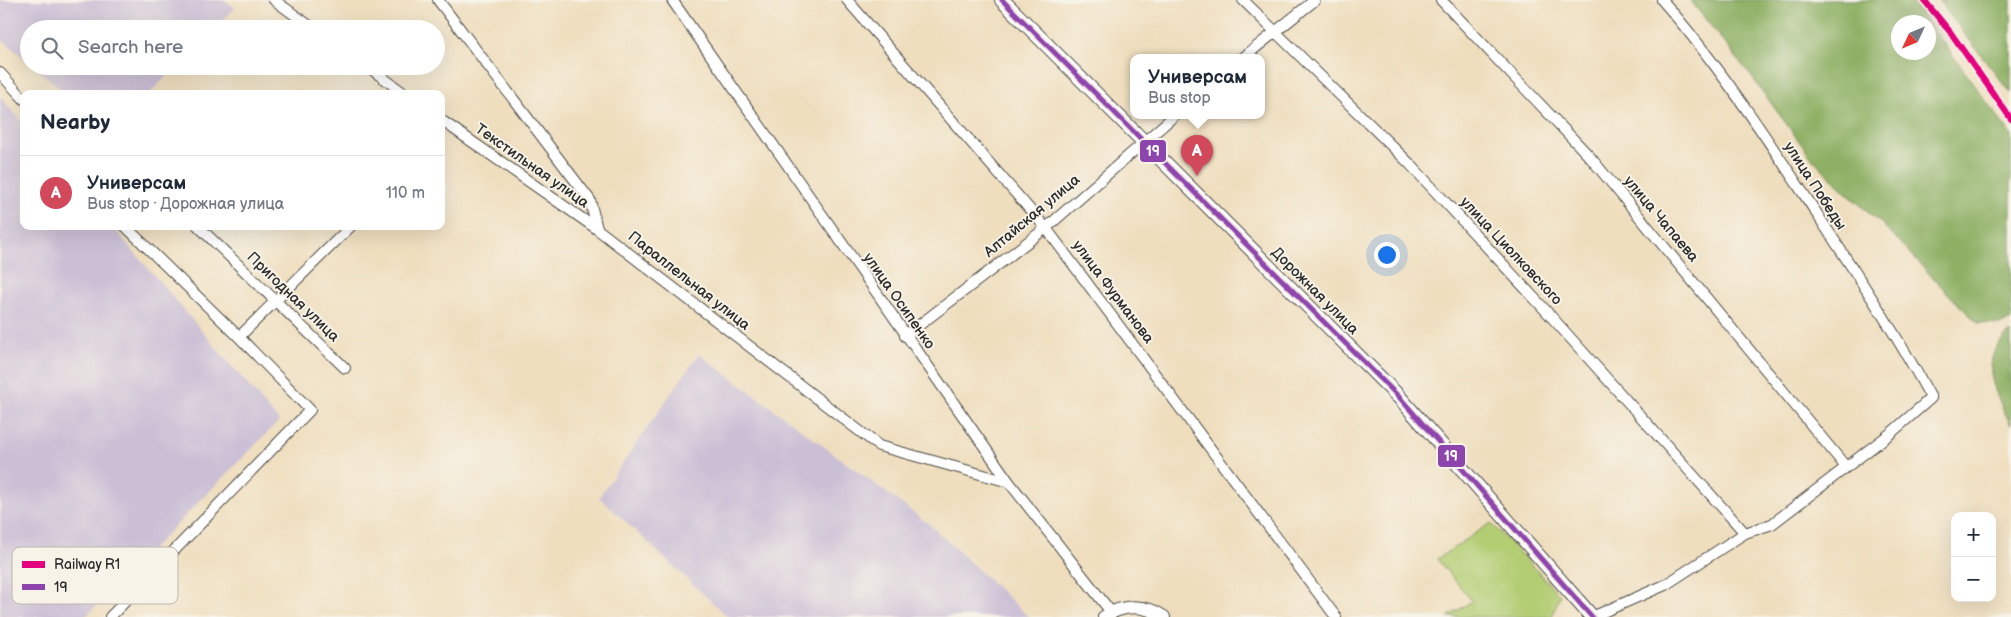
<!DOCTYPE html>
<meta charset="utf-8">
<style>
:root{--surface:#fff;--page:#f6f6f7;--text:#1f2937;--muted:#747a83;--line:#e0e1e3;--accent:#d1495b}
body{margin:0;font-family:"Balsamiq Sans",sans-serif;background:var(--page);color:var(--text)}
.controls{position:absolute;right:15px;bottom:15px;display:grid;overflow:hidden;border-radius:10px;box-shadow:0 5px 20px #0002}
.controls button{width:45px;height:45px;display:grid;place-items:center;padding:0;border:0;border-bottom:1px solid var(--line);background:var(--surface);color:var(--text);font:25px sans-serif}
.compass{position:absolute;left:1891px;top:15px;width:45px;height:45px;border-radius:50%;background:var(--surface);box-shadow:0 5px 20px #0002;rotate:226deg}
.you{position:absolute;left:1386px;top:254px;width:18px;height:18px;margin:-12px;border:4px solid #fff;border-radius:50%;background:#1a73e8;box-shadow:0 0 0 8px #1a73e833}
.badge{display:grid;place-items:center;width:32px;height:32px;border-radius:50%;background:var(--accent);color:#fff;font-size:16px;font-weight:700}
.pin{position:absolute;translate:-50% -41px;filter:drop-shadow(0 1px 2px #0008)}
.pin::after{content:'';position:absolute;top:26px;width:18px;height:15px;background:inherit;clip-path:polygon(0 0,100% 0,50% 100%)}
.popup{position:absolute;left:1130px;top:54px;width:135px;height:65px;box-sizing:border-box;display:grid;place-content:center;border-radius:10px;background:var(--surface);filter:drop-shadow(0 1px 4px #0005);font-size:16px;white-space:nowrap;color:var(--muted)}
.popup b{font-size:19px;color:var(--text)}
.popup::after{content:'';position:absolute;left:50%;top:100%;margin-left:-10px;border:10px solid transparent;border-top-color:var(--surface)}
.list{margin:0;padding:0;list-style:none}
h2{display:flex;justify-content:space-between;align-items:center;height:65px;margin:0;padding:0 20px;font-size:21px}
h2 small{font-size:16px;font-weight:400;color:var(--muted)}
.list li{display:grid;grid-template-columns:32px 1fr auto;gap:15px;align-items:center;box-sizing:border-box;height:75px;padding:0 20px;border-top:1px solid var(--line)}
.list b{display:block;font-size:19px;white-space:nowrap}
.list p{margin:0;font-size:16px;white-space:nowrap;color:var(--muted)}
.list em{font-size:16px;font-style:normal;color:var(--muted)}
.icon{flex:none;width:28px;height:28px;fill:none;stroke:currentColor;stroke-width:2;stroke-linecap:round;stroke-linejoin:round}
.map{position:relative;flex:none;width:2011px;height:617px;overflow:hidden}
.search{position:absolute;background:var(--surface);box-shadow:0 5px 20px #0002;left:20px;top:20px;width:425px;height:55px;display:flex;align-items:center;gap:12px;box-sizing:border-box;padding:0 18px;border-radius:28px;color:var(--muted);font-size:19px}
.panel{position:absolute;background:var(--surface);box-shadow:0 5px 20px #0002;left:20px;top:90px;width:425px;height:140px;border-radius:10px}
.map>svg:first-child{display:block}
.industrial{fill:#cbbfd5}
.green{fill:#b3cd73;stroke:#6f7c4f}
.forest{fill:#8eb065;stroke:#5c6e48;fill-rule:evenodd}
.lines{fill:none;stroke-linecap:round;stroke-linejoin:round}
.minor-casing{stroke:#484641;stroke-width:12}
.tertiary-casing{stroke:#484641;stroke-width:14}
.secondary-casing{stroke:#484641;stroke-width:16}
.minor{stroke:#fff;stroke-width:10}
.tertiary{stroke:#fff;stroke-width:12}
.secondary{stroke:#fff;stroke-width:14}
.bus-1-casing{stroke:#f7f3e8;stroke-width:9}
.bus-1{stroke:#8e44ad;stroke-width:5}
.rail-1-casing{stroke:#f7f3e8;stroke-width:10}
.rail-1{stroke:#e5007d;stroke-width:6}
.labels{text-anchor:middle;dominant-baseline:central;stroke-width:4;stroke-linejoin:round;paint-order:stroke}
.street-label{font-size:15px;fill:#2b2b2b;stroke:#f7f3e8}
.key{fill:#f7f3e8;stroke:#bab7af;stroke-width:1}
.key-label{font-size:14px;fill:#2b2b2b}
.line-badge{stroke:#f7f3e8;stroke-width:2}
.badge-label{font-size:14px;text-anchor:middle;font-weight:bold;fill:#fff}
</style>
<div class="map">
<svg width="2011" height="617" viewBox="0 0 2011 617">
<rect width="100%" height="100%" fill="#f7f3e8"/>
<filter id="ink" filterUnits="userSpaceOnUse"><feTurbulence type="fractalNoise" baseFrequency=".02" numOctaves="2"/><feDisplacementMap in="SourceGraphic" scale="10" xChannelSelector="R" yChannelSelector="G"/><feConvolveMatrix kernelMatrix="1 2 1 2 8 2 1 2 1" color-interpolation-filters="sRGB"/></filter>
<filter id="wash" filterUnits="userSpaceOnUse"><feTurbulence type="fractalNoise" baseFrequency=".0096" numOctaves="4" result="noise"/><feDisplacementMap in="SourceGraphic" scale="20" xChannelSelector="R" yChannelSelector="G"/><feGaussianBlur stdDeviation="1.12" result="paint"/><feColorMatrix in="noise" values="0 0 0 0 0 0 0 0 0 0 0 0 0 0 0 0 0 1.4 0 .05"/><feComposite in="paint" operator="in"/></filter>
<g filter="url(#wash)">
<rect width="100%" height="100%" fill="#efdebe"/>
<g class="industrial">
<path d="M0,0H224L235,8L214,29H29V62L0,38Z"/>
<path d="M34,66H177L149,94H67Z"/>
<path d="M0,97L24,124V226H112L279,421L85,617H0Z"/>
<path d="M699,354L929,524L1029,617H728L599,497Z"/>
</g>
<path class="green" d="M1491,523L1560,595L1552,617H1448L1472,601L1437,559Z"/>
<g class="forest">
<path d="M1690,0H1912L2011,135V319L2001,324L1978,323L1959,305L1880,222L1845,192L1810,156L1751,76ZM1898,22H1928V52H1898Z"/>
<path d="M1938,0H2011V93Z"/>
<path d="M2011,332V425C1995,393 1975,358 2011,332Z"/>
</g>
</g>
<g filter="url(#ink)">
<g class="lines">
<defs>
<g id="minor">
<path d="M274,0L314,29"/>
<path d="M438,0L590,200L597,229"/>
<path d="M672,0L1009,482L1111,612"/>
<path d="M847,0L1046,228L1336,617"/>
<path d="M1243,0L1410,164L1548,313L1745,533"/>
<path d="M1441,0L1590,157L1846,467"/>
<path d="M1244,57L1315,0"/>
<path d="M367,66L405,94"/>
<path d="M0,73L24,99"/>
<path d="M441,120L597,229L879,446L1009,482"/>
<path d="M198,226L345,368"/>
<path d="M905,336L1046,228L1175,115"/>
<path d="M239,337L351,226"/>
<path d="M110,617L310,410L239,337L125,226"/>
<path d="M1592,617L1665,585L1745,533L1772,524L1891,433L1931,398C1896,333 1855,272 1815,211C1767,139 1719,65 1662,0"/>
</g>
<path id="tertiary" d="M1104,617C1123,604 1145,604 1164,617"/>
<path id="secondary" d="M1002,0L1400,398L1592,617"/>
</defs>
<use href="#minor" class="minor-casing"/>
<use href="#tertiary" class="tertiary-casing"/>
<use href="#secondary" class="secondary-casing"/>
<use href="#minor" class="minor"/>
<use href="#tertiary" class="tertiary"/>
<use href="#secondary" class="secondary"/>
<defs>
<path id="bus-1" d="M1002,0L1400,398L1592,617"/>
</defs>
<use href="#bus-1" class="bus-1-casing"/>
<use href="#bus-1" class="bus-1"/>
<defs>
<path id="rail-1" d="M1924,0L1951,33L2011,119"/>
</defs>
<use href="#rail-1" class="rail-1-casing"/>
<use href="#rail-1" class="rail-1"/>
</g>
</g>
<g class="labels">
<g class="street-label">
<text transform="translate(532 166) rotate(35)">Текстильная улица</text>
<text transform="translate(1815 186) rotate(57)">улица Победы</text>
<text transform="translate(1032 216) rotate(-40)">Алтайская улица</text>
<text transform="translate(1661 219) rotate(50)">улица Чапаева</text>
<text transform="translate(1511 251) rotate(47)">улица Циолковского</text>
<text transform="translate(689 281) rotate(38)">Параллельная улица</text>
<text transform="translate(1315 291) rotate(45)">Дорожная улица</text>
<text transform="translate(1113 292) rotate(53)">улица Фурманова</text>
<text transform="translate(293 297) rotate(44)">Пригодная улица</text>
<text transform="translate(899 301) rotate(55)">улица Осипенко</text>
</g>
</g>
<rect x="12" y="547" width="166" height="57" rx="8" class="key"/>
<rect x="22" y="561" width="23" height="7" fill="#e5007d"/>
<rect x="22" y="584" width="23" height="6" fill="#8e44ad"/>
<g class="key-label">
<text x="54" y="569">Railway R1</text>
<text x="54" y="592">19</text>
</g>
<g class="line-badge">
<rect x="1139" y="139" width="28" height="24" rx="5" fill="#8e44ad"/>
<rect x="1437" y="444" width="29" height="24" rx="5" fill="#8e44ad"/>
</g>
<g class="badge-label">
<text x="1153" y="156">19</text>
<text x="1451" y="461">19</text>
</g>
</svg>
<div class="controls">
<button>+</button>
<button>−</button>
</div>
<svg class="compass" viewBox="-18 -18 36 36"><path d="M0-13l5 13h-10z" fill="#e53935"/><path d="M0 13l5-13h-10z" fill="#747a83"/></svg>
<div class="you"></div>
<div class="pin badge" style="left:1197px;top:176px">A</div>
<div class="popup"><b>Универсам</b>Bus stop</div>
<div class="search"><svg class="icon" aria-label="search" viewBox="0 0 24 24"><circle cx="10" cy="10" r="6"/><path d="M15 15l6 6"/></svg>Search here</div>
<section class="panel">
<h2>Nearby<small></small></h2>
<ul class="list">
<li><span class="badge">A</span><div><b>Универсам</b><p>Bus stop · Дорожная улица</p></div><em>110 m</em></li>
</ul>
</section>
</div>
